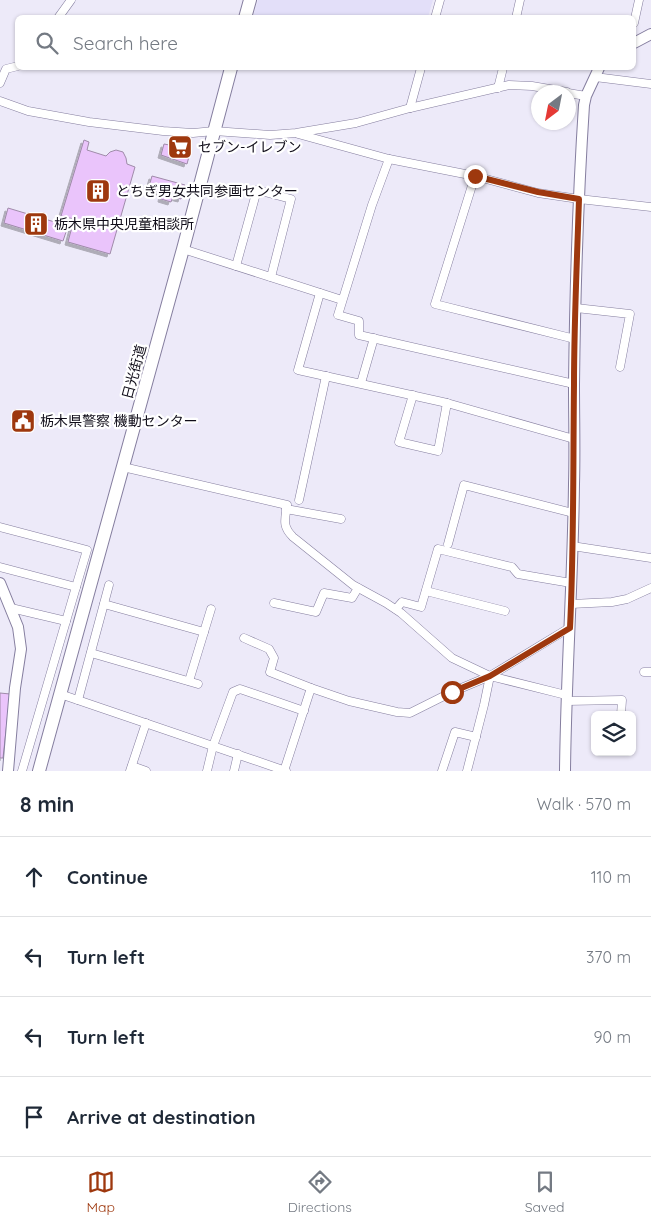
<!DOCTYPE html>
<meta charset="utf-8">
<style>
:root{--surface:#fff;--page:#f6f6f7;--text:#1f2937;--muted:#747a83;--line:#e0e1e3;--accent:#9e380e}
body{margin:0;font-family:Quicksand,"Noto Sans JP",sans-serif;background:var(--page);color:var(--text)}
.controls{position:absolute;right:15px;bottom:15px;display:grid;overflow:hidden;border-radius:8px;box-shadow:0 1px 4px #0004}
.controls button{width:45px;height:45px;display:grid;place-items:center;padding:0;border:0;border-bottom:1px solid var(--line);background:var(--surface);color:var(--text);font:25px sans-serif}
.compass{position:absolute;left:531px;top:85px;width:45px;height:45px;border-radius:50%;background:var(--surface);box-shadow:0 1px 4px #0004;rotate:212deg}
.stop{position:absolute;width:15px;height:15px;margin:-11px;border:4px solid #9e380e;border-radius:50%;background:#fff}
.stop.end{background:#9e380e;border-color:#fff;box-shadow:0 1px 5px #0008}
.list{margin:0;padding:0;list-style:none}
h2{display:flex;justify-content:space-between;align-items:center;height:65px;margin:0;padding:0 20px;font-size:21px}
h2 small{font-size:16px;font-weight:400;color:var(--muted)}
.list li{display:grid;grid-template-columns:32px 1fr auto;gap:15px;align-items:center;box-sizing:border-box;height:80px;padding:0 20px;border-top:1px solid var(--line)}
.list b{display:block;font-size:19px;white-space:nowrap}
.list em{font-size:16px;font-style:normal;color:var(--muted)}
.icon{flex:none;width:28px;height:28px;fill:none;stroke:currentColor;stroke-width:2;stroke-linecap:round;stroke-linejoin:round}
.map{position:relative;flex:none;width:651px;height:771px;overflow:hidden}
.search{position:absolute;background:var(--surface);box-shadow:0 1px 4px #0004;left:15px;right:15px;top:15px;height:55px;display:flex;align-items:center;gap:12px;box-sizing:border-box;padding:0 18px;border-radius:8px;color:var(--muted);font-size:19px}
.sheet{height:385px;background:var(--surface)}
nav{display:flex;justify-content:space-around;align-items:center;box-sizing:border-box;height:70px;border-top:1px solid var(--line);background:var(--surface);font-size:14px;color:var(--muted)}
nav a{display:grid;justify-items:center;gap:2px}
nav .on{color:var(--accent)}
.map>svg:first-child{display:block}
.built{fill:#e3dff9}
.building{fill:#eac4fb;stroke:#9f8ba9;filter:url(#shadow)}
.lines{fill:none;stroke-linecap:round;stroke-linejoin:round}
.minor-casing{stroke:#857e9f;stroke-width:9}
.tertiary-casing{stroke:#857e9f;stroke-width:12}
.trunk-casing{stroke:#857e9f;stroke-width:14}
.minor{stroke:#fff;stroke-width:8}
.tertiary{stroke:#fff;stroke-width:10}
.trunk{stroke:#fff;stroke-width:12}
.route{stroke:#9e380e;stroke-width:6}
.labels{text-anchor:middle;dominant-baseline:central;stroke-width:4.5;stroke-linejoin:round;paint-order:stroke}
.poi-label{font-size:14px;fill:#100d19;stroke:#fff;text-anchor:start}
.street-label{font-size:14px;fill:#100d19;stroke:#fff}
</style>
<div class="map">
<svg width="651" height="771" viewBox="0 0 651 771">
<defs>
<filter id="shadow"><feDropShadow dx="-3" dy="3" stdDeviation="0" flood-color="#0004"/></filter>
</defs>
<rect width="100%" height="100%" fill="#edeaf9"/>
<path class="built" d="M258,0H433L428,17H253Z"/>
<g class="building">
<path d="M84,140L89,142L87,150L106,156L110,152L116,150L123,152L126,158L127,164L135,167L110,254L68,242L74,219L61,216Z"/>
<path d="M164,144L191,149L187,164L161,155Z"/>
<path d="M152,176L185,185L181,199L173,197L171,202L161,199L162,193L148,190Z"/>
<path d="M8,208L68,226L63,241L4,223Z"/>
<path d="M0,693L10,694L3,758H0Z"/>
</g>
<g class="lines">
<defs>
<g id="minor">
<path d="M58,18L71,0"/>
<path d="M435,18L440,0"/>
<path d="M516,18L520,0"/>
<path d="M634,23L639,0"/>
<path d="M595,77L651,84"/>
<path d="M0,83L6,69L18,66"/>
<path d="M498,88L503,68"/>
<path d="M568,93L586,96"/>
<path d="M0,101L28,111L89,122L163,131L193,133L214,131L270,135L296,133L356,123L410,108L509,85L532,86L567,92"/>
<path d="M410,108L421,68"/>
<path d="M298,134L389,159L475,176L538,193L579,199L651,207"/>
<path d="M389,159L372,205L338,315L359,321V335L574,384"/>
<path d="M475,176L435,304L575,339"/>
<path d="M183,249L342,300"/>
<path d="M236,266L257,190L291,199L271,277"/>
<path d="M320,293L298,370L447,403L574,439"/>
<path d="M576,308L630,314L620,367"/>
<path d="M361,383L374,338"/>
<path d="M413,395L399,442L438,451L447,403"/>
<path d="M123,467L287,505C285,520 282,526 293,537L353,585L386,603L401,613L452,658L490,676L566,695"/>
<path d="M299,500L326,376"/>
<path d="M286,509L341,519"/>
<path d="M0,527L87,550L76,587L0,567"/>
<path d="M448,544L464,485L573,513"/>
<path d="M572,546L651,558"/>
<path d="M426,591L505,611"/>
<path d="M274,603L316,612L324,593L352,598L358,588"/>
<path d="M104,604L204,632"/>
<path d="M571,604L612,602L627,599L651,588"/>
<path d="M11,608L66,621"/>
<path d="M396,609L402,602L421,607L438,549L512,567L518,574L571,583"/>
<path d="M244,638L269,649L274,658L270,672L311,688"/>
<path d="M91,653L198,684"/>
<path d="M644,672H651"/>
<path d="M189,681L211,609"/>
<path d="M60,694L286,771"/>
<path d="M78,700L109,585"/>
<path d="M566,701L622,700L621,715"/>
<path d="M132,766L146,771"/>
<path d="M22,771L76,587"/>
<path d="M130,771L146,723"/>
<path d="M207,771L213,746L233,692L240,689L304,711"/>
<path d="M234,771L238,754"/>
<path d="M284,771L311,688L349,701L397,712L410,713L452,692L490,676L569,628"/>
<path d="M442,771L455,732L476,737"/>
<path d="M467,771L484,705L490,676"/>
</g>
<g id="tertiary">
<path d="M634,43L651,34"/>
<path d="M0,583L18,627L21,649L15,688L8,771"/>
<path d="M565,771C566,675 573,579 574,484C575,451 574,418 574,385C575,292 578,198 584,105L586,96L599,68"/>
</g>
<g id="trunk">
<path d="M245,18L250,0"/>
<path d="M39,771L183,249L231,68"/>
</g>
</defs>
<use href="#minor" class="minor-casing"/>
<use href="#tertiary" class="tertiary-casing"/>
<use href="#trunk" class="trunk-casing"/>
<use href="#minor" class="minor"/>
<use href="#tertiary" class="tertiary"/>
<use href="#trunk" class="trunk"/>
</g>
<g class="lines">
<path class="route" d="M452,692L490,676L570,628C574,547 573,466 574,385C574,323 577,261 579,199L538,192L475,176"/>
</g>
<defs>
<symbol id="supermarket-square" viewBox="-11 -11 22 22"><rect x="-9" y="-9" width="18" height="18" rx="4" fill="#9e380e" stroke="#fff"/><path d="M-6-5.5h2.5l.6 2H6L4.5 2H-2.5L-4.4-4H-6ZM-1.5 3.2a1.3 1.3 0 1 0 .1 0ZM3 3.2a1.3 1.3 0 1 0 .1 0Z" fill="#fff"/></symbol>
<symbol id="building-square" viewBox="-11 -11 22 22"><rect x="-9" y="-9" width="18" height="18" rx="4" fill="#9e380e" stroke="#fff"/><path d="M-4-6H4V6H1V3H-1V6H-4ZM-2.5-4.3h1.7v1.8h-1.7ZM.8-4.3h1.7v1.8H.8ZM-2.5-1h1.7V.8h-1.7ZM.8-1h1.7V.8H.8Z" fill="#fff"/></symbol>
<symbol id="civic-square" viewBox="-11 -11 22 22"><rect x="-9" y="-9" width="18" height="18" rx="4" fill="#9e380e" stroke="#fff"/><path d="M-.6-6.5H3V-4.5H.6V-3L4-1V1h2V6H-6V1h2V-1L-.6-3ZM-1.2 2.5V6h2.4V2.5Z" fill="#fff"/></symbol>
</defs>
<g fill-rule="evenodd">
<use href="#supermarket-square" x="166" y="133" width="28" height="28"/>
<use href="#building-square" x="84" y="177" width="28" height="28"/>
<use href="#building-square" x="22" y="210" width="28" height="28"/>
<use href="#civic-square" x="9" y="407" width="28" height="28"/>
</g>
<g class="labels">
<g class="poi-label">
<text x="198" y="147">セブン-イレブン</text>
<text x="116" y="191">とちぎ男女共同参画センター</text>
<text x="54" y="224">栃木県中央児童相談所</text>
<text x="40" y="421">栃木県警察 機動センター</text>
</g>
<g class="street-label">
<text transform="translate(134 372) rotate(-75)">日光街道</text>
</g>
</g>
</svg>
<div class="controls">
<button><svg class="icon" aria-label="layers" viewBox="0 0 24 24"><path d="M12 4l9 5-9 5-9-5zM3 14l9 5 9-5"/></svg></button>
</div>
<svg class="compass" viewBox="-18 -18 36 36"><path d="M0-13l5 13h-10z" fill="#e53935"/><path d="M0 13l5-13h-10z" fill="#747a83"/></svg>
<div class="stop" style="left:452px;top:692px"></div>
<div class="stop end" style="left:475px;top:176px"></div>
<div class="search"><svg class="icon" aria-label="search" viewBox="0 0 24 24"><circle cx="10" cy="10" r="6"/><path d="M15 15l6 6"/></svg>Search here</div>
</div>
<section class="sheet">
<h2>8 min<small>Walk · 570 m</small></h2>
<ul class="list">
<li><svg class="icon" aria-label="ahead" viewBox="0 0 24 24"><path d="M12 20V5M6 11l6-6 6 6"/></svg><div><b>Continue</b></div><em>110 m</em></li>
<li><svg class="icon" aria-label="left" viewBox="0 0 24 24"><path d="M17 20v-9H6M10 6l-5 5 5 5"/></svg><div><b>Turn left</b></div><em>370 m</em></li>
<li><svg class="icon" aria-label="left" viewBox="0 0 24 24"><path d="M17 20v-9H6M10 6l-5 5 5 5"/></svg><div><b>Turn left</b></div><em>90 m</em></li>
<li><svg class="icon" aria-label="arrive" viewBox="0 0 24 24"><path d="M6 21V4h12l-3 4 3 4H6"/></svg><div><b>Arrive at destination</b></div></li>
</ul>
</section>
<nav>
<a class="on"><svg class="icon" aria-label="map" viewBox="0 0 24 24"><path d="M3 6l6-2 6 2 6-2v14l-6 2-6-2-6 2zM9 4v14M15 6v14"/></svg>Map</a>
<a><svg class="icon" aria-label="directions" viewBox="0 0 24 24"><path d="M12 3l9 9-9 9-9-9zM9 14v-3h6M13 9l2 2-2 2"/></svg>Directions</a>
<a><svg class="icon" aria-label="saved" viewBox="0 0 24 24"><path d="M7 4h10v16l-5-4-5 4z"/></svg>Saved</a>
</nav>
